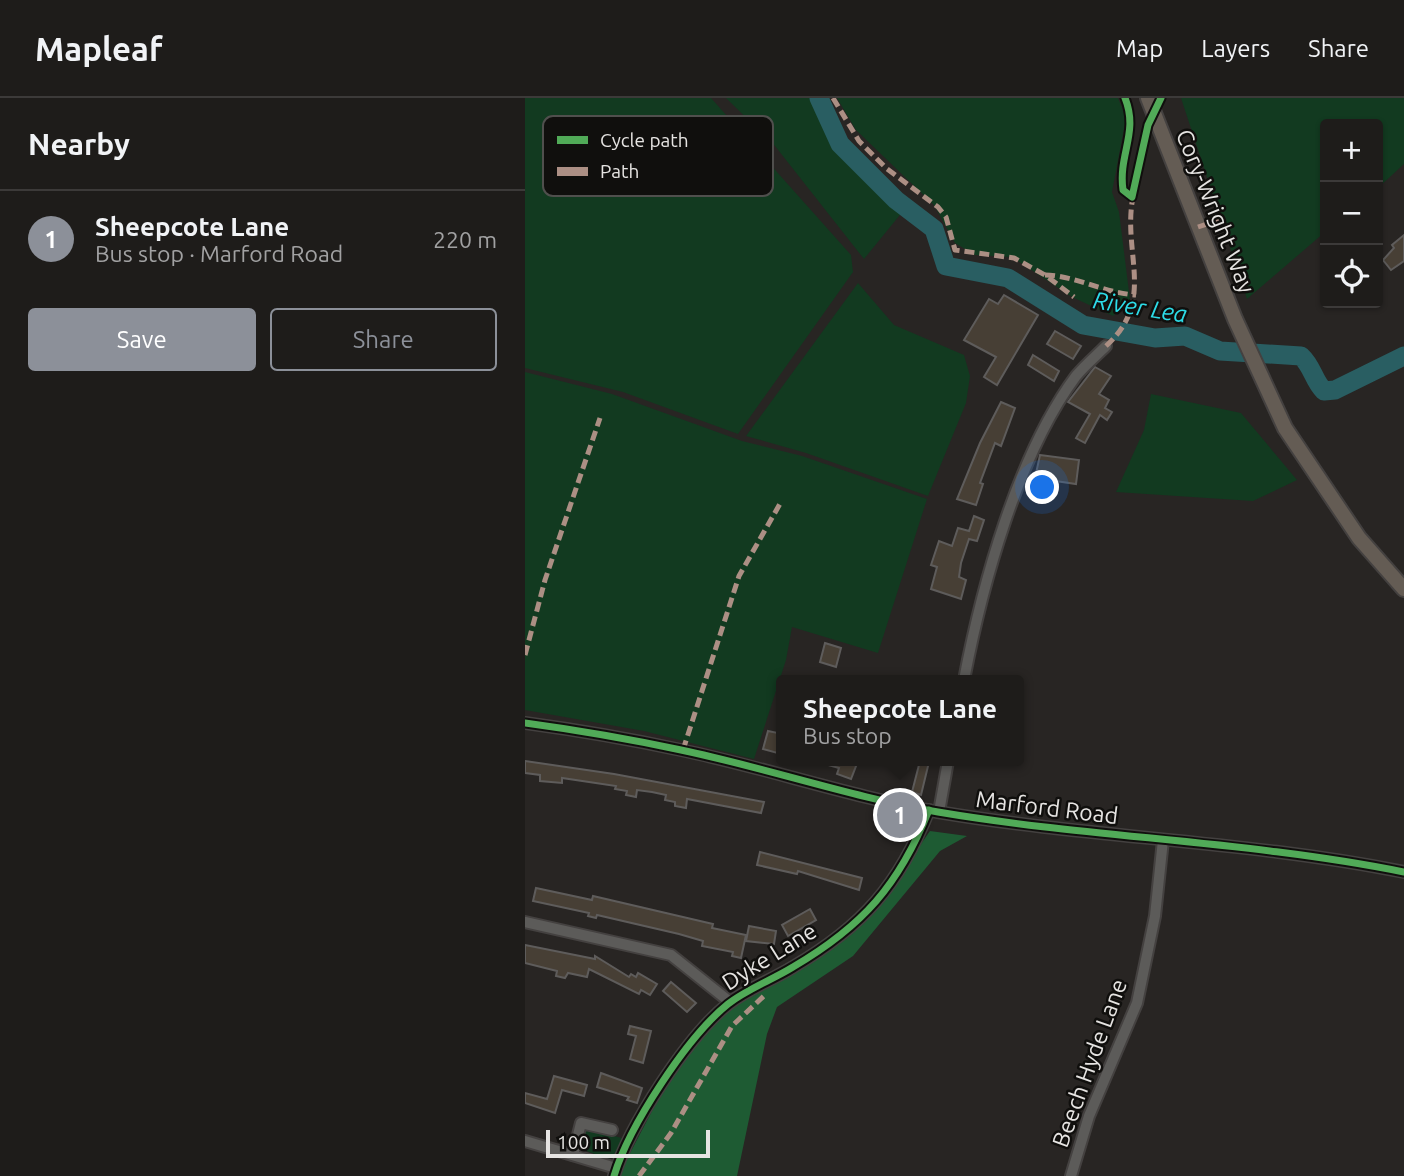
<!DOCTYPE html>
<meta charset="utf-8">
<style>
:root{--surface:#1e1c1a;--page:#2b2927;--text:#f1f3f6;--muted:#a1a1a2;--line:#3c3a39;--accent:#8c9099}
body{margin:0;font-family:Ubuntu,sans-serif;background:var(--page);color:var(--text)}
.controls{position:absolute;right:21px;top:21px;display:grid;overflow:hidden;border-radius:7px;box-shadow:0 2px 5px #0004}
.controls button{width:63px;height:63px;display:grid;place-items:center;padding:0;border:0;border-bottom:2px solid var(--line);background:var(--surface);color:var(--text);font:35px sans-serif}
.scale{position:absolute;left:21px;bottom:18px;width:164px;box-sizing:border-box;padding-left:7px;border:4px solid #e6e4e2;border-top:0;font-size:19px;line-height:24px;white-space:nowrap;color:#e6e4e2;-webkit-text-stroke:5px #100f0d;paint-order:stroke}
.you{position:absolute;left:518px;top:390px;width:24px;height:24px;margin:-18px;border:5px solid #fff;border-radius:50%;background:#1a73e8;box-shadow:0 0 0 10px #1a73e833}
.badge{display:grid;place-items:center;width:46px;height:46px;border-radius:50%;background:var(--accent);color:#fff;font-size:23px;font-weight:700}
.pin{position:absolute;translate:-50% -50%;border:4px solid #fff;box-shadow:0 2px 7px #0006}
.popup{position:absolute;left:251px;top:577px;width:248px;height:91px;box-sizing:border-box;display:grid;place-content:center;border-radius:7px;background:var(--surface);filter:drop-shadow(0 2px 5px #0005);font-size:23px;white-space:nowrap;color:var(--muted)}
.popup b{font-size:26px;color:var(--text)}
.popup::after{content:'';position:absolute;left:50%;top:100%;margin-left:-14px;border:14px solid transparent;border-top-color:var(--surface)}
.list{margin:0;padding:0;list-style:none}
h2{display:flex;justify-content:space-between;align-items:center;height:91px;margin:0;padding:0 28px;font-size:30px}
h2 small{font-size:23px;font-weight:400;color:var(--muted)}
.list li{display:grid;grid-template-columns:46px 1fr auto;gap:21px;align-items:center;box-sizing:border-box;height:98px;padding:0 28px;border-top:2px solid var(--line)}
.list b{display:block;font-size:26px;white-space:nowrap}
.list p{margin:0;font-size:23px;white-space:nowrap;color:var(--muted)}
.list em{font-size:23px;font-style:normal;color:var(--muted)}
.actions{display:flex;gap:14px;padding:21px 28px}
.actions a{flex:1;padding:16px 0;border:2px solid var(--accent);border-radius:7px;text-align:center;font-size:24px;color:var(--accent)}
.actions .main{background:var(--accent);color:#fff}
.icon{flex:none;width:38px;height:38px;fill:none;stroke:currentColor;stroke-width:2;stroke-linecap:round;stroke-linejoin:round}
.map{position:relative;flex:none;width:879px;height:1078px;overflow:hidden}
header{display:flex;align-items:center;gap:42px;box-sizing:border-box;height:98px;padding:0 35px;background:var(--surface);border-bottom:2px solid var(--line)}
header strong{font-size:33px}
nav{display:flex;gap:38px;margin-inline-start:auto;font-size:24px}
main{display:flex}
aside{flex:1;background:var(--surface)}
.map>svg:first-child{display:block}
.green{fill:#123a20}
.forest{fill:#1e5b33}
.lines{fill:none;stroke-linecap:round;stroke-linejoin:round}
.river{stroke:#295e62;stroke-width:19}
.building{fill:#473f35;stroke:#5e5c5b;stroke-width:2}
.minor-casing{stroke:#444140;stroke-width:14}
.major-casing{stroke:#444140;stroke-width:18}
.minor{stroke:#5c5b59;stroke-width:10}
.major{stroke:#645c54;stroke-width:14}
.quiet{stroke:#ac8f84;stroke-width:5;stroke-dasharray:10 5;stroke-linecap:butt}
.cycleway-casing{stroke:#100f0d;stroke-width:11}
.cycleway{stroke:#51ab58;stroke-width:7}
.labels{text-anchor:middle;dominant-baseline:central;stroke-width:5;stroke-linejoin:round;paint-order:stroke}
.street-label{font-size:23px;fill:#e6e4e2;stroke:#100f0d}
.water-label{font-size:24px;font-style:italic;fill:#2ddbe7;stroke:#100f0d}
.key{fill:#100f0d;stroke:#504f4d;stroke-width:2}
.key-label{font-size:19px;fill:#e6e4e2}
</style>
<header>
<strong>Mapleaf</strong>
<nav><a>Map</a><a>Layers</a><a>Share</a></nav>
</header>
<main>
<aside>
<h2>Nearby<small></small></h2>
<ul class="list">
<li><span class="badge">1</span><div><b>Sheepcote Lane</b><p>Bus stop · Marford Road</p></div><em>220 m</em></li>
</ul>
<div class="actions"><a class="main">Save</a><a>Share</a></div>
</aside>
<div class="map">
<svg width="879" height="1078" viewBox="0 0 879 1078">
<rect width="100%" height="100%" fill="#282523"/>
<g class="green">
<path d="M0,0H186L326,157L328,174L213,336L98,294L0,270Z"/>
<path d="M201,0H287L307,42L379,112L339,161L250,48Z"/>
<path d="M312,0H593L601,20L587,94L594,114L605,202L588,218L547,199L487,159L450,157L430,145L409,107L331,32Z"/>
<path d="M656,0H879V66L853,90V26H800V134L722,201Z"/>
<path d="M333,185L369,227L439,257L445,278L441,305L403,398L281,355L221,338Z"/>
<path d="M0,274L87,296L217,343L277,358L402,401L353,555L267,529L261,562L229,661L119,633L0,612Z"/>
<path d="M626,296L716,315L772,382L728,403L591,394L619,332Z"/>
<path d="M61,1031L97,1040L91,1057L83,1061L56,1051L54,1045Z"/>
</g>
<path class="forest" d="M405,733L442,738L415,753L328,858L252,909L242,936L212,1078H93L138,992L174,940L214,901L352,808Z"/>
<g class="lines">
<path class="river" d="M294,0L315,46L371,102L409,131L421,168L483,180L558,227L630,240L660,238L695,253L776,258C788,269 788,282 799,293L810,292L879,258"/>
</g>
<g class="building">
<path d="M879,137V163L866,172L858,162L869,150L867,147Z"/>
<path d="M479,197L513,217L472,287L459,279L471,259L439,242L464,201L473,206Z"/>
<path d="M530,233L556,248L548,261L522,246Z"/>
<path d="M508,257L534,273L529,283L503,267Z"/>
<path d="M570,269L586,278L574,296L584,302L580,310L587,314L582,322L575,317L560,345L551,340L565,316L543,304Z"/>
<path d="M476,304L490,310L476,348L470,345L455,385L458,386L451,407L432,401L455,345Z"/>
<path d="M515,357L554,362L551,386L510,380Z"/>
<path d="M449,418L459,422L452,443L444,441L436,465L434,479L441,482L436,501L406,491L412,469L406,467L414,443L427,448L433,430L444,433Z"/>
<path d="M300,545L316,550L311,569L295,564Z"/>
<path d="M243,633L253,635L256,656L238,651Z"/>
<path d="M0,663L89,676L239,704L236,715L162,701L161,710L150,708V704L140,702L141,697L127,694L112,692L111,699L101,697L102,693L90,691L91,688L37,680V685L15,683V677L0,675Z"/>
<path d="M296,663H333L326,681L312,676L314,670L296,665Z"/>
<path d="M395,663L404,664L396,697L387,694Z"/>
<path d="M235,754L337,780L334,792L273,773L272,776L232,767Z"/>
<path d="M11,790L67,802L68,798L188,826L187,830L221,837L216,860L207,858L208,854L177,848L178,843L154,836L72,817L71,820L63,818L64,815L8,803Z"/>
<path d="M285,811L291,822L263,838L257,827Z"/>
<path d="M224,828L251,833L249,846L221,843Z"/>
<path d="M0,847L70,861V858L104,879L106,876L111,879L113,875L132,886L125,897L116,892L114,896L64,871L62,879L43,875L40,880L31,878L32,873L0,865Z"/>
<path d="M146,884L171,905L162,914L138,893Z"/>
<path d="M105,928L126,933L118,965L105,961L111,938L103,936Z"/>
<path d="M76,975L117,990L112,1005L102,1002L104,999L72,989Z"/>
<path d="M29,978L62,987L59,998L37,992L30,1015L0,1005V995L22,1001Z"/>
</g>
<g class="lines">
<defs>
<g id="minor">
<path d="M439,582C457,487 493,356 551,278C560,267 571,258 581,248"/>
<path d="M0,625C52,632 104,641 156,652C242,670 326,699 413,714C567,740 725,743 879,774"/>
<path d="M414,714L423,663"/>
<path d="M0,824L146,857L205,904"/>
<path d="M0,1043L91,1070"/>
<path d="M48,1057L56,1025L87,1032"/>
<path d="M89,1078C104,1028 162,939 203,906C222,891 247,882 268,869C338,828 374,787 404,712"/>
<path d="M546,1078L564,1018L612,905L630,818L638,742"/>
</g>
<path id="major" d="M623,0L710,221L760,330L834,440L879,491"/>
</defs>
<use href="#minor" class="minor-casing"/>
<use href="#major" class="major-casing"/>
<use href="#minor" class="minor"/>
<use href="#major" class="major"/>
<g class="quiet">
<path d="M308,0L334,43L361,70L413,109L421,119L430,152L489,160L520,177L549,199"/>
<path d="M673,129L694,122"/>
<path d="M520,177C552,178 579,195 611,197"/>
<path d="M581,248C633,201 595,153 609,94"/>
<path d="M0,557L20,482L75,320"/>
<path d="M158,652L214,478L256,404"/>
<path d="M114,1078L146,1035L207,928L241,896"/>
</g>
<defs>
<g id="cycleway">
<path d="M600,0C614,35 593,56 598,92L607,99L623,27L636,0"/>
<path d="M0,625C52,632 104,641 156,652C242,670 326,699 413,714C567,740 725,743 879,774"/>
<path d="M89,1078C104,1028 162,939 203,906C222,891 247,882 268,869C338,828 374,787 404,712"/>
</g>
</defs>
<use href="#cycleway" class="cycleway-casing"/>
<use href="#cycleway" class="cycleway"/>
</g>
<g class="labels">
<g class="street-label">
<text transform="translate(691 113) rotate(68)">Cory-Wright Way</text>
<text transform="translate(522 709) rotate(7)">Marford Road</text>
<text transform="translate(244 858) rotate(-32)">Dyke Lane</text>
<text transform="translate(564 965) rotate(-70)">Beech Hyde Lane</text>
</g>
<g class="water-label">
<text transform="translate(615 209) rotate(9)">River Lea</text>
</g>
</g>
<rect x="18" y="18" width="230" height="80" rx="10" class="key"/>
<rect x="32" y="38" width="31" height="8" fill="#51ab58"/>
<rect x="32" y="69" width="31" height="9" fill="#ac8f84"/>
<g class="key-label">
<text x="75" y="49">Cycle path</text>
<text x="75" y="80">Path</text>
</g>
</svg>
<div class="controls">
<button>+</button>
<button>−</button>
<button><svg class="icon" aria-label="locate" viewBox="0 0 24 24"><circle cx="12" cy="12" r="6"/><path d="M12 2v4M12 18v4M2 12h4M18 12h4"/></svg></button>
</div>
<div class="scale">100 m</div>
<div class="you"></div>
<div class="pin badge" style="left:375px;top:717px">1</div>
<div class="popup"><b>Sheepcote Lane</b>Bus stop</div>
</div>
</main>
